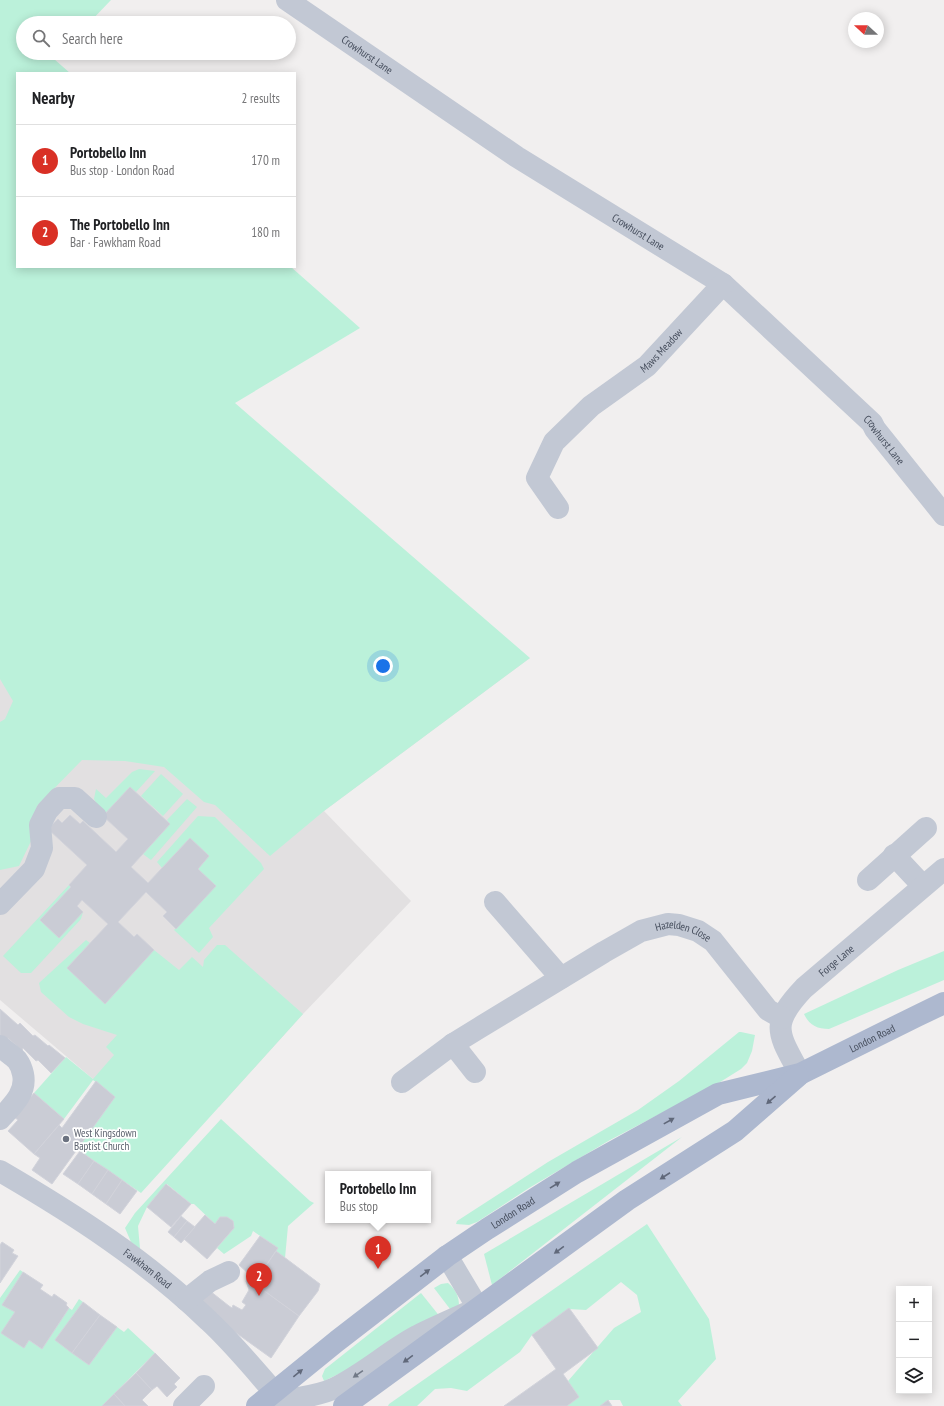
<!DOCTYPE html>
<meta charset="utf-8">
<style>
:root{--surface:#fff;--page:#f6f6f6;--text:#202124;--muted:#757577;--line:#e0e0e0;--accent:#d93025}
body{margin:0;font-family:"PT Sans Narrow",sans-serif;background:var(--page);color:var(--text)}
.controls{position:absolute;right:12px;bottom:12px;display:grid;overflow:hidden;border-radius:0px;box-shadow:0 2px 10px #0003}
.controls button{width:36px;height:36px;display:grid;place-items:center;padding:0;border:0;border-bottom:1px solid var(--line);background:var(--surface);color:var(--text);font:20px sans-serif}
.compass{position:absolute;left:848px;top:12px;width:36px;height:36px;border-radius:50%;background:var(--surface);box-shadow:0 2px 10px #0003;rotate:291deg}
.you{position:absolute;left:383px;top:666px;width:14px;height:14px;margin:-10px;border:3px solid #fff;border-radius:50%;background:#1a73e8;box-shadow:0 0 0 6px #1a73e833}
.badge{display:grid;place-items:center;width:26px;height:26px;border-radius:50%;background:var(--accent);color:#fff;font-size:13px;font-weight:700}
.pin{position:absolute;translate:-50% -33px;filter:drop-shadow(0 1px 2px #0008)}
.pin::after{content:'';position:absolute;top:21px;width:14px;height:12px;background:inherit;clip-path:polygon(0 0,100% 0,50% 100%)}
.popup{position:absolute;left:325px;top:1171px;width:106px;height:52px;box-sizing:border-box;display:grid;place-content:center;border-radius:0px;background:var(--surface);filter:drop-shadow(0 1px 3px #0005);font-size:13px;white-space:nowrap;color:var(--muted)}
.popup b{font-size:15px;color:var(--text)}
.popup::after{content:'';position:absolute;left:50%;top:100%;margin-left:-8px;border:8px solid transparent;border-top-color:var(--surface)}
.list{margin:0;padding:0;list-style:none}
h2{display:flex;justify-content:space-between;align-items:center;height:52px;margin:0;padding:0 16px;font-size:17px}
h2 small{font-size:13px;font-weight:400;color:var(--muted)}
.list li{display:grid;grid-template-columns:26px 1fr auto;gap:12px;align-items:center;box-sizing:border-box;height:72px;padding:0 16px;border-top:1px solid var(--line)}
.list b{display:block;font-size:15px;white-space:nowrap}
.list p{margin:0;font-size:13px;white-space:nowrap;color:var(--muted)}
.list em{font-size:13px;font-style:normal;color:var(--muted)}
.icon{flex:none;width:22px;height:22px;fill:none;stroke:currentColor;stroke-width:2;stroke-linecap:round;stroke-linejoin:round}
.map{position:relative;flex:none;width:944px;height:1406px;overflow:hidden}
.search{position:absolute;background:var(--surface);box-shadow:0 2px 10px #0003;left:16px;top:16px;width:280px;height:44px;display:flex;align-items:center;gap:10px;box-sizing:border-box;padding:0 14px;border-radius:22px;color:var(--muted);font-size:15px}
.panel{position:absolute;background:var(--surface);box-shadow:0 2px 10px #0003;left:16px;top:72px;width:280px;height:196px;border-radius:0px}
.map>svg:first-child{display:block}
.education{fill:#e2e0e1}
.green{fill:#bbf1da}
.building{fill:#caccd5;stroke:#d2d3db}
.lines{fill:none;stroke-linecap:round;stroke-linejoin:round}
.minor{stroke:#c2c8d4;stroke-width:22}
.major{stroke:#adb8cf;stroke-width:22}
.oneway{fill:#60687a}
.oneway2{fill:#717987}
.worship-dot{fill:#6b7280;stroke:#fff;stroke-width:1.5}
.labels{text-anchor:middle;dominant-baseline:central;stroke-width:3.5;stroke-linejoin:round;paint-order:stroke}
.street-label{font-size:11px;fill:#464e5d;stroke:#fff}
.worship-label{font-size:11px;fill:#5b616d;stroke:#fff;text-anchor:start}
</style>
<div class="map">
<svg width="944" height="1406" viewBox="0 0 944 1406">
<rect width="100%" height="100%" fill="#f1efef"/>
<path class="education" d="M0,598L530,658L324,811L411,901L303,1014L219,1107L93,1079L0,1000Z"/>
<g class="green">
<path d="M0,0H111L89,23H23V53H60L54,59L70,73H17V267H291L360,328L235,403L530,658L324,811L270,856L215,805L204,802L164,767L125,761L82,760L37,806L33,837L19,866L0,870V722L5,719L13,701L0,679Z"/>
<path d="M139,769L155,771L136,792L130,787L103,816L94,799L96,789L106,798L132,772Z"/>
<path d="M161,774L183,794L163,816L141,796Z"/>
<path d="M187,799L197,807L151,860L143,854L170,824L167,820Z"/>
<path d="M198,816L215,817L261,863L264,869L209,928L213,937L199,953L174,930L215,886L198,869L209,856L190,838L162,868L157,862Z"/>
<path d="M69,885L71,887L40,920L59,938L83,912L81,919L31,973H21L3,956Z"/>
<path d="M86,940L90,943L67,968L105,1004L154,950L179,970L192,957L203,967L204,960L217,945H225L303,1014L141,1193L77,1149L115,1097L93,1080L64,1119L34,1093L66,1057L93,1079L114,1055L106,1047L117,1035L83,1024L69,1017L41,992L39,983Z"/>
<path d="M944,951V980L829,1029C817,1029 809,1025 804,1014L898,970Z"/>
<path d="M739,1032H741L755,1035L752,1051L747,1063L741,1069L717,1084L610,1140L529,1188L477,1222L469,1225L456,1224L457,1221L548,1162L638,1110L679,1081Z"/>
<path d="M221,1119L310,1201L314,1203L288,1226L285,1258L276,1251L278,1248L253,1231L251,1236L224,1254L217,1248L234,1228L233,1221L227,1217H220L215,1224L194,1204H191L167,1184L147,1207L138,1226L140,1249L131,1242L125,1228L135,1213Z"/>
<path d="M682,1137L492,1285L484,1254Z"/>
<path d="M647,1224L709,1319L716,1359L678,1401L682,1406H623L620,1400H608L600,1406H567L579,1397L568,1381L614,1328L641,1312L637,1295L621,1282L586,1310L569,1309L532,1335L520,1352L467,1391L451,1388L435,1389L417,1406H388L389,1404Z"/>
<path d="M20,1270L23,1272L3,1304L15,1312L24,1347L29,1340L42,1349L69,1308L72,1310L79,1299L83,1302L56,1340L89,1365L117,1327L124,1332L128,1328L155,1353L102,1406H0V1298Z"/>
<path d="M448,1283C456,1290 459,1296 459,1307L450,1309L434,1288L441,1284Z"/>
<path d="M421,1293L441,1318L353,1367L324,1381L322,1376L325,1369Z"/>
</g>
<g class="building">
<path d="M130,787L170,824L131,867L148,883L190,838L209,856L198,869L216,886L176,929L163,916L167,912L146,892L118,922L134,937L137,934L154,950L105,1004L67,968L108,924L82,900L77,906L83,912L59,938L40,920L71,887L69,885L87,865L48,829L58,819L62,823L70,815L80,824L83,821L116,852L128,839L103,816Z"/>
<path d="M0,1009L18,1025L20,1023L33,1036L35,1035L48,1046L49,1045L65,1058L51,1073L38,1060L36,1061L23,1048L22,1051L8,1038L6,1040L0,1035Z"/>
<path d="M96,1081L115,1097L52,1184L32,1170L40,1158L34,1154L59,1125L62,1128Z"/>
<path d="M34,1093L64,1119L34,1154L8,1131L18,1120L14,1117Z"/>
<path d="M80,1151L94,1161L78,1184L63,1174Z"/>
<path d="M94,1161L108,1170L92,1194L78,1184Z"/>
<path d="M108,1170L122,1180L106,1204L92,1194Z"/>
<path d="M122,1180L137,1191L120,1214L106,1204Z"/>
<path d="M166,1184L191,1204L171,1227L147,1207Z"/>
<path d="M205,1215L215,1224L220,1217H227L233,1221L234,1228L207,1259L184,1239Z"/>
<path d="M181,1216L187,1221L174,1237L168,1232Z"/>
<path d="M187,1221L195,1227L181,1243L174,1237Z"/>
<path d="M260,1236L278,1248L257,1279L259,1287L299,1316L271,1358L232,1330L201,1301L210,1291L229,1306L232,1308L233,1305L242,1310L246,1305L242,1302L249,1290L246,1281L250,1275L239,1265Z"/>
<path d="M2,1242L14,1250L12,1253L18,1256L0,1283V1245Z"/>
<path d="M276,1251L320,1284L318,1291L299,1316L259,1287L257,1279Z"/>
<path d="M23,1272L43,1285L40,1289L52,1297L54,1294L67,1303L66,1305L69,1308L42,1349L29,1340L24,1348L1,1333L15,1312L2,1305Z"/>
<path d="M83,1302L100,1315L72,1353L55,1340Z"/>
<path d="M569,1308L598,1348L563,1374L579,1397L567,1406H504L556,1369L532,1335Z"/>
<path d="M100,1315L117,1327L89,1365L72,1353Z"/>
<path d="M155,1353L180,1378L174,1384L177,1387L167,1397L157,1386L152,1390L136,1373Z"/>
<path d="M136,1373L152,1390L142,1400L148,1406H125L114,1394Z"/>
<path d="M114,1394L125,1406H102Z"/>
<path d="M608,1400L612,1406H600Z"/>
</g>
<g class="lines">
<g class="minor">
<path id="s1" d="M287,0L517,157L723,284L872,423L875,429L944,515"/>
<path id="s2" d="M558,508L537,478L554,442L591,406L647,366L723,284"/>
<path d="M894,855L923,886"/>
<path d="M868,880L926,828"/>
<path d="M495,902L561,978"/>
<path d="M0,904L34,869L42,848L40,825L47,811L59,798H75L96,817"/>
<path d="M453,1044L475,1072"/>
<path d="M0,1046C5,1051 12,1055 17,1060C20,1064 22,1069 23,1074C27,1093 12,1106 0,1119"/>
<path id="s3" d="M800,1074C778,1033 769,1025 804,988L944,869"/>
<path id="s4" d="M402,1082L453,1044L479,1028L604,952L641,931L668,924L679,925L698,931L713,941L768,1010L782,1018"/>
<path id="s5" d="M0,1171C74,1214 147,1261 209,1321C235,1345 258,1374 282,1401L288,1406"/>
<path d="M186,1300L210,1281L229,1272"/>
<path d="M282,1401C300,1397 319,1396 335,1388C364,1374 389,1351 417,1336C437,1326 458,1317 478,1308L447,1256"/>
<path d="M184,1406L204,1386"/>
</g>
<g class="major">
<path id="s6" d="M257,1406L337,1341L447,1256L487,1229L577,1172L718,1094L800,1074L917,1016L944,1003"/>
<path d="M344,1406L627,1200L735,1131L798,1076"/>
</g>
</g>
<defs><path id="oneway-solid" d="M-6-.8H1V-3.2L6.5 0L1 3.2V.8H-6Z"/></defs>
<g class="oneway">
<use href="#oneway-solid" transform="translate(771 1100) rotate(139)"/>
<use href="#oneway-solid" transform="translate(669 1121) rotate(-29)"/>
<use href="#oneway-solid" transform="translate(665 1176) rotate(147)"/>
<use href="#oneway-solid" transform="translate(555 1185) rotate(-32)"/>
<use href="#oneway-solid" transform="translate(559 1250) rotate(144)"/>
<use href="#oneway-solid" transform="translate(425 1273) rotate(-37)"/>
<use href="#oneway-solid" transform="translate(408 1359) rotate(144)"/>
<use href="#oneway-solid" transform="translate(298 1373) rotate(-39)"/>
</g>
<use class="oneway2" href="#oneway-solid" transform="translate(358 1374) rotate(145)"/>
<circle class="worship-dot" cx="66" cy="1139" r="4"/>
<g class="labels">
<g class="street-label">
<text stroke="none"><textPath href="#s1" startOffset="97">Crowhurst Lane</textPath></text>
<text stroke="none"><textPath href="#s1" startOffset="421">Crowhurst Lane</textPath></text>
<text stroke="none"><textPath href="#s2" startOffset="218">Maws Meadow</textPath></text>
<text stroke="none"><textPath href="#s1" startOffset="745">Crowhurst Lane</textPath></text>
<text stroke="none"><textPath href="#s4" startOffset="327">Hazelden Close</textPath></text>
<text stroke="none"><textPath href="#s3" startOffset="140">Forge Lane</textPath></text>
<text stroke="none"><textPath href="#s6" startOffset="723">London Road</textPath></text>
<text stroke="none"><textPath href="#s6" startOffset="321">London Road</textPath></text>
<text stroke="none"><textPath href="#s5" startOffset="177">Fawkham Road</textPath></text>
</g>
<g class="worship-label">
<text x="74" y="1133">West Kingsdown<tspan x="74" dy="13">Baptist Church</tspan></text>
</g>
</g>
</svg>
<div class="controls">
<button>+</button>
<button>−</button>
<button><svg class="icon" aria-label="layers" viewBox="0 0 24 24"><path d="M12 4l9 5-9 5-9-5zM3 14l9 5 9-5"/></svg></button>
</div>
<svg class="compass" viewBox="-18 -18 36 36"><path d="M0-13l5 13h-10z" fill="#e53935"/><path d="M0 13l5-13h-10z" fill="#757577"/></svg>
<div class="you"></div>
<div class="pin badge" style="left:378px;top:1269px">1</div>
<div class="popup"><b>Portobello Inn</b>Bus stop</div>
<div class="pin badge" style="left:259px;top:1296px">2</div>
<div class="search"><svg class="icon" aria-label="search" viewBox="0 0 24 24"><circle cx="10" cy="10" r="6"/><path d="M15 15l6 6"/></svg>Search here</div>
<section class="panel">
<h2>Nearby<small>2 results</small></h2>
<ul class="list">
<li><span class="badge">1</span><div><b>Portobello Inn</b><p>Bus stop · London Road</p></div><em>170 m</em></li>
<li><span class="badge">2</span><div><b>The Portobello Inn</b><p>Bar · Fawkham Road</p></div><em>180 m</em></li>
</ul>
</section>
</div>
